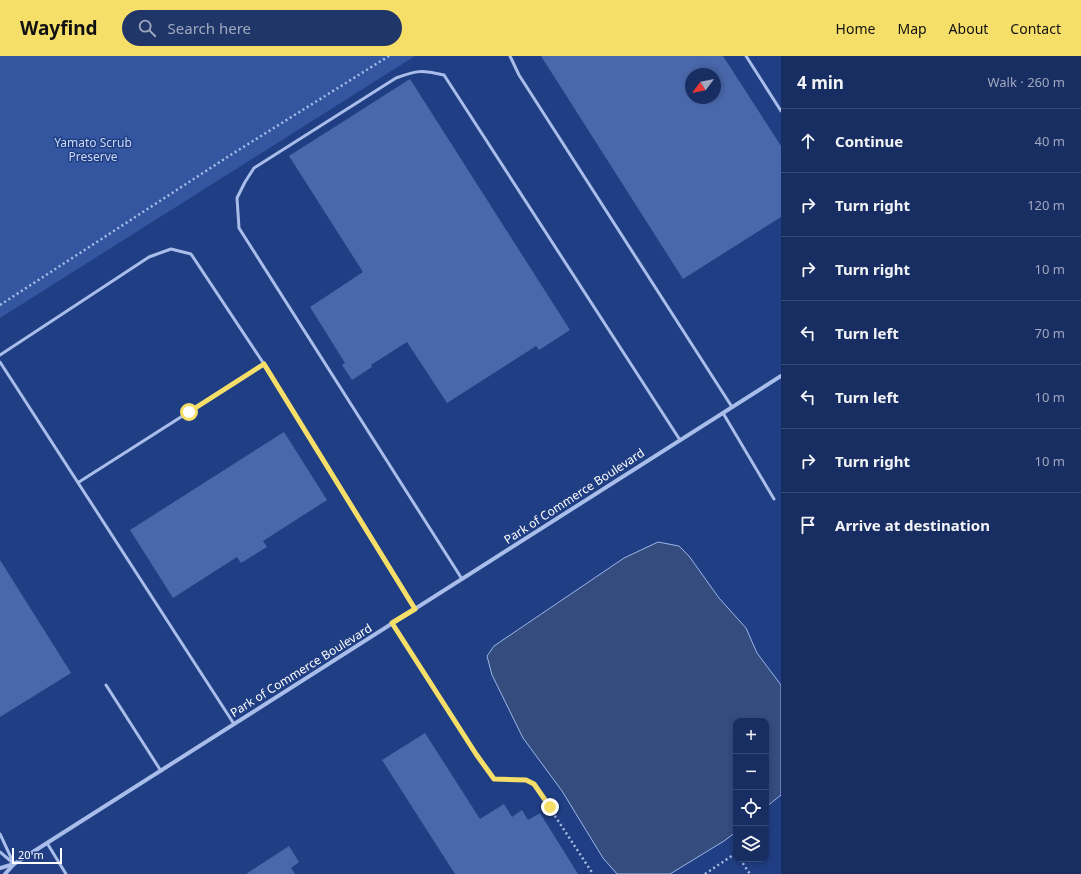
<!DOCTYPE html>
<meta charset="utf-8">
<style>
:root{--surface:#182e62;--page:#213668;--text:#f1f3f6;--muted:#9fa8be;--line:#364a77;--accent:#f6df68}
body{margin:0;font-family:"Noto Sans",sans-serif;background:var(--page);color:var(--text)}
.controls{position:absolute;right:12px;bottom:12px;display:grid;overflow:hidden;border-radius:8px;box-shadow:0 2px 6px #0003}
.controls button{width:36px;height:36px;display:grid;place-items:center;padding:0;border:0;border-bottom:1px solid var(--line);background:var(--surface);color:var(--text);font:20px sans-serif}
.compass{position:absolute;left:685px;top:12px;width:36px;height:36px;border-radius:50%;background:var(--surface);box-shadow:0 2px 6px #0003;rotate:238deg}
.scale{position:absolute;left:12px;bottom:10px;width:50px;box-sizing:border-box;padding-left:4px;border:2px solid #fff;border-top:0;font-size:11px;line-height:14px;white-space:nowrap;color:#fff;-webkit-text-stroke:3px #203e83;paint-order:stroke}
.stop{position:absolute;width:12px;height:12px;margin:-9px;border:3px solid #f6df68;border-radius:50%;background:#fff}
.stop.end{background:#f6df68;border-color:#fff;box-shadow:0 1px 4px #0008}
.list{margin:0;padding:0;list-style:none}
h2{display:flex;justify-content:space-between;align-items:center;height:52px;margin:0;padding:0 16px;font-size:17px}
h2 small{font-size:13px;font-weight:400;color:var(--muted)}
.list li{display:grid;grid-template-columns:26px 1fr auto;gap:12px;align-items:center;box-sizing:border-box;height:64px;padding:0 16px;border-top:1px solid var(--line)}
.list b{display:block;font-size:15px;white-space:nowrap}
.list em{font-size:13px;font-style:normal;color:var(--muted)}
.icon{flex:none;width:22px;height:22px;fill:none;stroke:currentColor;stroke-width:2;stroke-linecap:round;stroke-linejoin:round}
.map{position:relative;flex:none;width:781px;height:818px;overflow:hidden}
header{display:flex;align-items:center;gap:24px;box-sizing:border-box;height:56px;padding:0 20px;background:var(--accent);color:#111}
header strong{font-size:19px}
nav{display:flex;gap:22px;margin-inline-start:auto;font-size:14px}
.search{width:280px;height:36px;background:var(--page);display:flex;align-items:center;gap:10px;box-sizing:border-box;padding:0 14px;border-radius:22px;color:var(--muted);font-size:15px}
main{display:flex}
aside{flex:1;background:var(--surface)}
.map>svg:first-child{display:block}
.green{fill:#3456a1}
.water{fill:#354c7e;stroke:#9bb6ea}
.building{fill:#4968ab;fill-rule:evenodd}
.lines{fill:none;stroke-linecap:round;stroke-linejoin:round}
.path{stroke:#a8bde9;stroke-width:2.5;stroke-dasharray:2 3;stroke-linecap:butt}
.service{stroke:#a8bde9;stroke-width:3}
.minor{stroke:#a8bde9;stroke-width:4}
.route{stroke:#f6df68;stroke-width:5}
.labels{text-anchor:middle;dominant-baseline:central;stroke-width:3;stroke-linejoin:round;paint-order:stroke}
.park-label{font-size:12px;fill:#ccdaf7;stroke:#203e83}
.street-label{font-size:12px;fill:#fff;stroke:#203e83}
</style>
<header>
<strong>Wayfind</strong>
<div class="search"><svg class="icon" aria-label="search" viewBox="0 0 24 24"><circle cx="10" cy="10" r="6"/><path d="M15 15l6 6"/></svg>Search here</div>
<nav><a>Home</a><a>Map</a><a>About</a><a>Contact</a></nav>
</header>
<main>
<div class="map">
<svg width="781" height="818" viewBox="0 0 781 818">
<rect width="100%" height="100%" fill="#203e83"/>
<path class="green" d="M0,0H415L0,262Z"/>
<path class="water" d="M658,486L679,490L689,500L719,542L746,572L757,597L781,629V739L766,751V665H736V776L724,785L670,818H617L603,802L562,735L523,682L492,619L487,600L494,590L624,502Z"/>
<g class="building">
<path d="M541,0H723L781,90V161L683,223ZM691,18H715V42H691Z"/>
<path d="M410,23L570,274L539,294L536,290L447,347L407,286L371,309L372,311L352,324L342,309L345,307L310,251L363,216L289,100Z"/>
<path d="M284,376L327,444L263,485L267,491L241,507L237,501L173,542L130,474Z"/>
<path d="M0,504L71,617L0,661Z"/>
<path d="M425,677L480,763L504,748L512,761L522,754L528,764L540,757L578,818H455L382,704Z"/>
<path d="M289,790L299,806L291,812L295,818H246Z"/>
</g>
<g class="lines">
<g class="path">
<path d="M0,249L229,100L389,0"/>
<path d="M503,723L526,724L534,728L593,818"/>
<path d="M740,803L750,818"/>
<path d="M705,818L736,797"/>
</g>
<g class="service">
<path d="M510,0L519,19L732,351"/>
<path d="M746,0L781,55"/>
<path d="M0,299L149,201L171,193L191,198L264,308L415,553"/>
<path d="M0,306L234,668"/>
<path d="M723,357L774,443"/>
<path d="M79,426L264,308"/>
<path d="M462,523L239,172L237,142L245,126L254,112L396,22C418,14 421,14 444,19L680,384"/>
<path d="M392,567L476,698L494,723"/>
<path d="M106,629L161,715"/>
<path d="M0,778L14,808"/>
<path d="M47,787L66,818"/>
<path d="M0,796L13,807"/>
</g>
<g class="minor">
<path d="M0,812L14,808"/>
<path d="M5,818L14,808L47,787L781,320"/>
</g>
</g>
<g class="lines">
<path class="route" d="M189,356L264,308L415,553L392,567L476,698L494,723L526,724L534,728L550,751"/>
</g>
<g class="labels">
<g class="park-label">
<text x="93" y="86">Yamato Scrub<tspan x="93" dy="14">Preserve</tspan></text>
</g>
<g class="street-label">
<text transform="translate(574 440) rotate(-33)">Park of Commerce Boulevard</text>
<text transform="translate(301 614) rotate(-32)">Park of Commerce Boulevard</text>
</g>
</g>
</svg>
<div class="controls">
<button>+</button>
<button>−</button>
<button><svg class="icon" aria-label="locate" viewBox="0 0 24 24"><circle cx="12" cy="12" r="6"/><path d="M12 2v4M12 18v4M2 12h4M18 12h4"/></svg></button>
<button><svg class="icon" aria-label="layers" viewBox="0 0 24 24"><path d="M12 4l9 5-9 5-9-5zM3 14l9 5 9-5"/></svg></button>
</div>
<svg class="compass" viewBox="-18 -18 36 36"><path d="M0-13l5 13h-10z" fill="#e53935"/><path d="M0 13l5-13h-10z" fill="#9fa8be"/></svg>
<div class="scale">20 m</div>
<div class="stop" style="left:189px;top:356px"></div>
<div class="stop end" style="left:550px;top:751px"></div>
</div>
<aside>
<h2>4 min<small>Walk · 260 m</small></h2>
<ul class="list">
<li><svg class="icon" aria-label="ahead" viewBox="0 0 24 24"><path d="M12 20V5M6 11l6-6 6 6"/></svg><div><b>Continue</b></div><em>40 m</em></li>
<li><svg class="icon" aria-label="right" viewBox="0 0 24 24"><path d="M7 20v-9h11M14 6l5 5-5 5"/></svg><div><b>Turn right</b></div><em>120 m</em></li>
<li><svg class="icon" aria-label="right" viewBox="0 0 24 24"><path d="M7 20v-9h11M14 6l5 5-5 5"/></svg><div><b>Turn right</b></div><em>10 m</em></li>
<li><svg class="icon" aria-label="left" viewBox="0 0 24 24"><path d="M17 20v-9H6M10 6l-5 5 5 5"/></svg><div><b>Turn left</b></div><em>70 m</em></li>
<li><svg class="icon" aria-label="left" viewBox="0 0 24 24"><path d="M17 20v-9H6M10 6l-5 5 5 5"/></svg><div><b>Turn left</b></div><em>10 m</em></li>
<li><svg class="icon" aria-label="right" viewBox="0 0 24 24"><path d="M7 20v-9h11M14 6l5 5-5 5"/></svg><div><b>Turn right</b></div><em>10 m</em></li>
<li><svg class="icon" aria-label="arrive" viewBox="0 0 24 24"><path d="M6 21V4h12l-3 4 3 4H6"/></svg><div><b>Arrive at destination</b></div></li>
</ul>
</aside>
</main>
